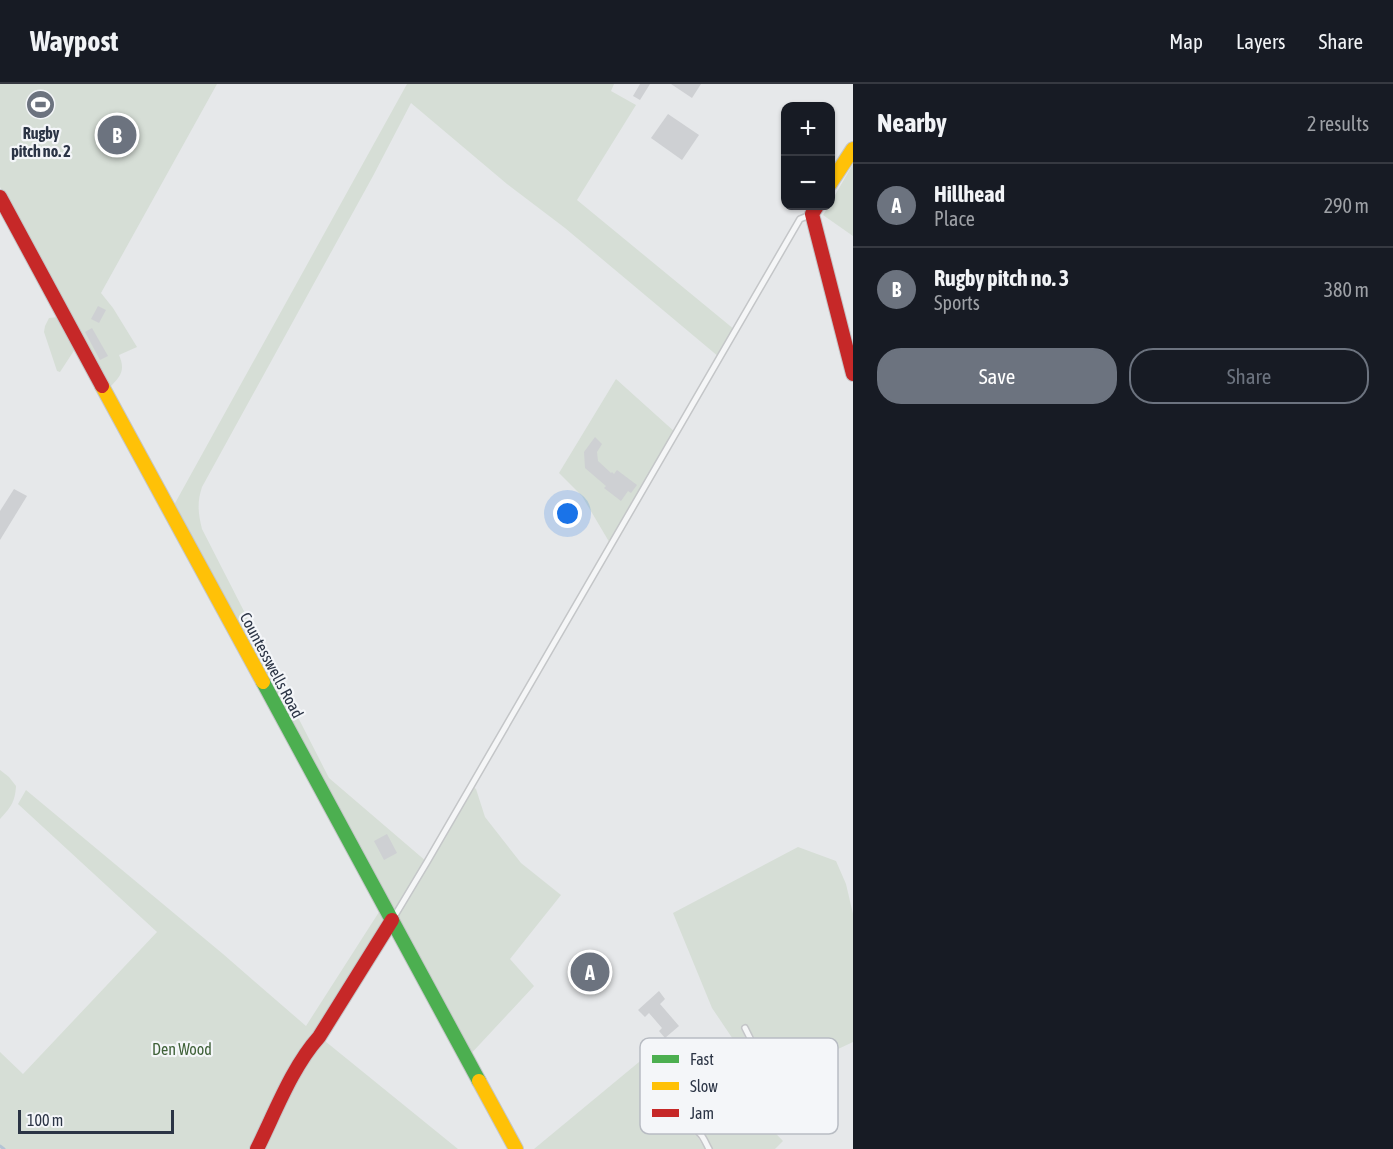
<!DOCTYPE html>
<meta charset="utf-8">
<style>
:root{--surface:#171b24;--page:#20242c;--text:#f1f3f6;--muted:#9ea1a6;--line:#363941;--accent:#6c737f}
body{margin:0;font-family:"Asap Condensed",sans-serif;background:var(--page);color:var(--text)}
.controls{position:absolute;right:18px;top:18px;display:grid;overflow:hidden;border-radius:12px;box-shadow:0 2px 4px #0004}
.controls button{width:54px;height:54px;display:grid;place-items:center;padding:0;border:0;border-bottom:2px solid var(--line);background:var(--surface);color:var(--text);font:30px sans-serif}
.scale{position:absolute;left:18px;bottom:15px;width:156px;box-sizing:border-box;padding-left:6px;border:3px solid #2b3445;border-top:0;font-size:16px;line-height:21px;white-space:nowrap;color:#2b3445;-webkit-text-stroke:4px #f4f6f9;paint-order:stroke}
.you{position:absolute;left:568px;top:430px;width:21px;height:21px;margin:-15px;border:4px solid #fff;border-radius:50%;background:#1a73e8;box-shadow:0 0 0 9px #1a73e833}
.badge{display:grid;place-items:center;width:39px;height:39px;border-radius:50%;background:var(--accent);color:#fff;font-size:20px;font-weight:700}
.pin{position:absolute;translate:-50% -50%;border:3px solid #fff;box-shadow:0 2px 6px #0006}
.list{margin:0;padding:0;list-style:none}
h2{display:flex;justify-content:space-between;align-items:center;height:78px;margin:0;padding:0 24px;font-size:26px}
h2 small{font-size:20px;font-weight:400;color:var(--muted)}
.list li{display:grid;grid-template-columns:39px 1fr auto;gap:18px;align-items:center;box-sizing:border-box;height:84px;padding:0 24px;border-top:2px solid var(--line)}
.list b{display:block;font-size:22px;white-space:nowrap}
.list p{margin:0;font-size:20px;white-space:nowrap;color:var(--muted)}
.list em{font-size:20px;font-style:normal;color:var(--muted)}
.actions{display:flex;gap:12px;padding:18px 24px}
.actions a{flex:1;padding:14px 0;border:2px solid var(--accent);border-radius:24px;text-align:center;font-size:21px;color:var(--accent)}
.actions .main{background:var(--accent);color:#fff}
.map{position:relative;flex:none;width:853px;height:1065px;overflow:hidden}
header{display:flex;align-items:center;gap:36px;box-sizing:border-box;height:84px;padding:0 30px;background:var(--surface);border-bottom:2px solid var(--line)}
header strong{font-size:28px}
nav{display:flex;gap:33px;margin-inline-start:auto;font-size:21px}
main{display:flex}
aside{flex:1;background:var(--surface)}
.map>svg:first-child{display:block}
.green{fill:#d6ded6}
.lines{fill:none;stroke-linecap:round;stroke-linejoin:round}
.stream{stroke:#b4c4d5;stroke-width:3}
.building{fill:#ced0d3}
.lane-casing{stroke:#c4c6c8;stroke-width:8}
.fast-casing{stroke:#c4c6c8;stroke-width:16}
.slow-casing{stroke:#c4c6c8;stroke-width:16}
.jam-casing{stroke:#c4c6c8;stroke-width:16}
.lane{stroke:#f5f6f7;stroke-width:5}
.fast{stroke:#4caf50;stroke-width:14}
.slow{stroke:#ffc107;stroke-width:14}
.jam{stroke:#c62828;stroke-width:14}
.labels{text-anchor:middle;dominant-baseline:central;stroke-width:4.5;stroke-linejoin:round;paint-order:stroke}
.poi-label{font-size:16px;font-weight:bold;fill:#2b3445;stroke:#f4f6f9}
.street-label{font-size:16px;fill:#2b3445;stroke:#f4f6f9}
.park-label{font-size:16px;fill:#3f6138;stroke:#f4f6f9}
.key{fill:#f4f6f9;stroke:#b8bcc3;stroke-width:1.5}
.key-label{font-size:16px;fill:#2b3445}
</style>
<header>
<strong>Waypost</strong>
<nav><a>Map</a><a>Layers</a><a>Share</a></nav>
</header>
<main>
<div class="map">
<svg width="853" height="1065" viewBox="0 0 853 1065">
<rect width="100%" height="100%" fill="#e6e8ea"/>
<g class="green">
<path d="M0,0H217L101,209L113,224L137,263L119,271C126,287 120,293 109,304L0,103Z"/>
<path d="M407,0H614L611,7L636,21L577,116L735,246L719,273L565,144L507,100L411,19L373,92L202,403C197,418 198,429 202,445L329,694L427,778L472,702L476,705L485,733L521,779L561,811L510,875L534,902L467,974L174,421Z"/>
<path d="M853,80V152L823,131L829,122H830L831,118Z"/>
<path d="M58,233L75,265L60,288L57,287L44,248L45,242L49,234Z"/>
<path d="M616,295L676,349L611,461L582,412L559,389Z"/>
<path d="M0,686L9,693L16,702C15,718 11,723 0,735Z"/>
<path d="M26,706L223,870L306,942L379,828L386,839L320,953L458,1065H0V968L23,990L157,848L18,720Z"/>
<path d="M798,763L836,777L846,800L853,830V958L774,995L756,1029L783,1057L775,1065H712L705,1050L706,1045L755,970L769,969L767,960C756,960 752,950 747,941L741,944L750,964L745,973L712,924L673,829Z"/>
<path d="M662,959L711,1023L706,1030H700L658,974L646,983L677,1024C677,1031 675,1037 669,1040L663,1039L658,1032L663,1027L653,1013L646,1018L650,1024L645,1028L660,1047L692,1049L697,1052L705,1065H534Z"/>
</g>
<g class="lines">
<path class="stream" d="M0,1062L4,1065"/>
</g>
<g class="building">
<path d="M640,0H650L640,16L633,12Z"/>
<path d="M671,0H701L692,14Z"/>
<path d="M668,30L699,51L682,76L651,54Z"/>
<path d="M98,222L106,226L99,239L91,235Z"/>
<path d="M92,244L108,272L100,276L85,248Z"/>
<path d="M595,353L602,360L597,368L598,377L611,389L612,388L614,390L617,386L637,401L631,409L628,407L621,417L604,404L606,402L585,384L584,368Z"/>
<path d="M14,405L27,412L0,456V427Z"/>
<path d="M387,750L397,769L384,776L374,757Z"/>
<path d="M592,873L605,887L589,901L587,899L583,902L573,891Z"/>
<path d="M659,907L665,915L660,920L679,942L665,954L659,947L662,944L649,929L645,933L638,926Z"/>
</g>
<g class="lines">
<defs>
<g id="lane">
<path d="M394,833L427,778L800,135L810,131"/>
<path d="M755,964L765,965"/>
<path d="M654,1035L663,1043L692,1044C702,1048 704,1056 709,1065"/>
<path d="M701,1050L755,964L745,944"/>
</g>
<path id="fast" d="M263,598L479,997"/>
<g id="slow">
<path d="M830,100L853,65"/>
<path d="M102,302L263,598"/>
<path d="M479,997L516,1065"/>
</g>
<g id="jam">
<path d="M0,113L102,302"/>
<path d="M817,122L812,130L853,290"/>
<path d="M257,1065C275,1029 292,983 319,953L392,836"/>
</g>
</defs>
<use href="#lane" class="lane-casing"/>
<use href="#fast" class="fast-casing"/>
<use href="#slow" class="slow-casing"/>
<use href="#jam" class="jam-casing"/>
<use href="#lane" class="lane"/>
<use href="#fast" class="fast"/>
<use href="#slow" class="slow"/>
<use href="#jam" class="jam"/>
</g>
<defs>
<symbol id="stadium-disc" viewBox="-11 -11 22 22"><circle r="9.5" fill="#6c737f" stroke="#f4f6f9"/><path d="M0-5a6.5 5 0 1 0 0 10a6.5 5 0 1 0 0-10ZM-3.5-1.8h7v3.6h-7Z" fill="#fff"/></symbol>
</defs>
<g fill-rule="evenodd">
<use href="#stadium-disc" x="24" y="4" width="33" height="33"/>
</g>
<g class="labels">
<g class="poi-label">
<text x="41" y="49">Rugby<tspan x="41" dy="18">pitch no. 2</tspan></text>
</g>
<g class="street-label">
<text transform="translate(272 581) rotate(62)">Countesswells Road</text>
</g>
<g class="park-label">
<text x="182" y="965">Den Wood</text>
</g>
</g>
<rect x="640" y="954" width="198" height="96" rx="9" class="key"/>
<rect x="652" y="971" width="27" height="8" fill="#4caf50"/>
<rect x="652" y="998" width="27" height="8" fill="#ffc107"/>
<rect x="652" y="1025" width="27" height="8" fill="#c62828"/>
<g class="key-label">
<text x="690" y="981">Fast</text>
<text x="690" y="1008">Slow</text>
<text x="690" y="1035">Jam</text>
</g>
</svg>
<div class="controls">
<button>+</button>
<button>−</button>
</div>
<div class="scale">100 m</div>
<div class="you"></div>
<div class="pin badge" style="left:590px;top:888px">A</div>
<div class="pin badge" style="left:117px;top:51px">B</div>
</div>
<aside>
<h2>Nearby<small>2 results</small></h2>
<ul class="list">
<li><span class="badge">A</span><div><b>Hillhead</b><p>Place</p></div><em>290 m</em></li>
<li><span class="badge">B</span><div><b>Rugby pitch no. 3</b><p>Sports</p></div><em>380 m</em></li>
</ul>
<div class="actions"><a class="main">Save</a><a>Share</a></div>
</aside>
</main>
